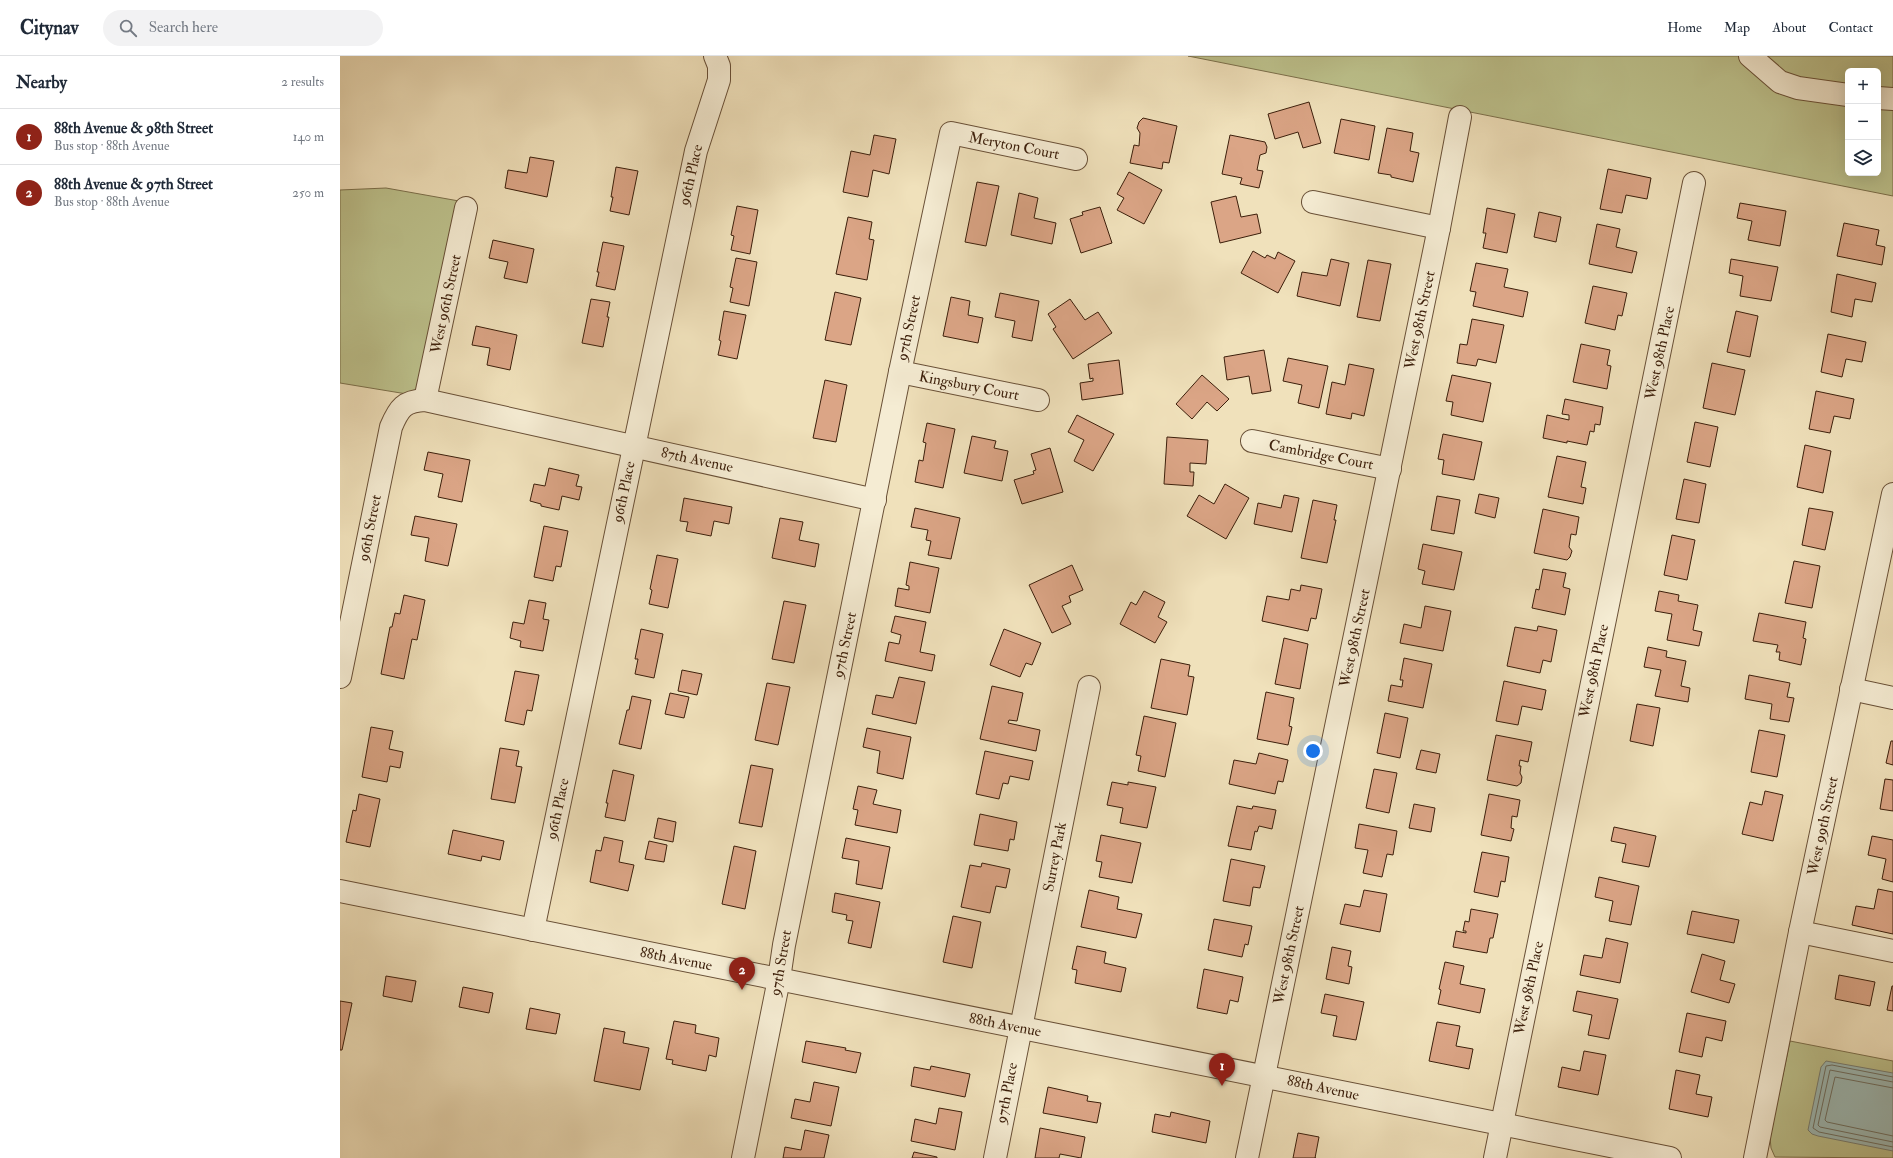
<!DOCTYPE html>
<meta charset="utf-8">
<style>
:root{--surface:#fff;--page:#f2f2f3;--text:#1f2937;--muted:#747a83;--line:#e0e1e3;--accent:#8f2418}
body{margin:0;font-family:"IM FELL Double Pica",serif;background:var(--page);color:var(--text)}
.controls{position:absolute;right:12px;top:12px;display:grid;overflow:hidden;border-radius:6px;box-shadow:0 4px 16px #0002}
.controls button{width:36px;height:36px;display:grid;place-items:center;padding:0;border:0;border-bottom:1px solid var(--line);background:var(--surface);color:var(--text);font:20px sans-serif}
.you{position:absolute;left:973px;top:695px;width:14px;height:14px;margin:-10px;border:3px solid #fff;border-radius:50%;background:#1a73e8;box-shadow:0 0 0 6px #1a73e833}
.badge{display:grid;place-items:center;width:26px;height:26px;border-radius:50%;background:var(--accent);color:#fff;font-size:13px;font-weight:700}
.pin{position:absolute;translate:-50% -33px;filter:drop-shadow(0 1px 2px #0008)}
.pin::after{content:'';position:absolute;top:21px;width:14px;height:12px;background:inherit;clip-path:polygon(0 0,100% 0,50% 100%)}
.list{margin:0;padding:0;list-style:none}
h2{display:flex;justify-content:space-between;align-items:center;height:52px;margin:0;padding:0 16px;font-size:17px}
h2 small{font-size:13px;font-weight:400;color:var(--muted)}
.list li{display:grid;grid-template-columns:26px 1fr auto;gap:12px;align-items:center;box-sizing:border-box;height:56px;padding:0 16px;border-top:1px solid var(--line)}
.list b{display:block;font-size:15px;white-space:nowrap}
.list p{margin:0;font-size:13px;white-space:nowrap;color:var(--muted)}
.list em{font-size:13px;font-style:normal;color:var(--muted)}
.icon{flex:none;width:22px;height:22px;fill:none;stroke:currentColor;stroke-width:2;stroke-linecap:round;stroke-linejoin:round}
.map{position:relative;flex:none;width:1553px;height:1102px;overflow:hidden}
header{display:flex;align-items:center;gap:24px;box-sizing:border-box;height:56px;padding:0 20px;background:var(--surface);border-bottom:1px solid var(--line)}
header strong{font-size:19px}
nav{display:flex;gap:22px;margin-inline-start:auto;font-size:14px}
.search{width:280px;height:36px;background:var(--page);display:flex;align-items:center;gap:10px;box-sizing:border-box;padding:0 14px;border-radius:22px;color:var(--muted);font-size:15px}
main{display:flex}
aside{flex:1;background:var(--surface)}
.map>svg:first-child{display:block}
.green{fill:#bdc28d;stroke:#7c704c;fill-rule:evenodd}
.water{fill:#9dbcb9;stroke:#767d73}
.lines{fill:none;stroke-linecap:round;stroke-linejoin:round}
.shore{stroke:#6c6e62;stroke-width:1}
.building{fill:#dba586;stroke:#3c1f0b}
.minor-casing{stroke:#695037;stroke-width:24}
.minor{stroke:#f5ecd3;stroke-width:22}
.labels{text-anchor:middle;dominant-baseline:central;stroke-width:3;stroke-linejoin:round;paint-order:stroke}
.street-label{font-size:15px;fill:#3c1f0b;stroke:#f5ecd3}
</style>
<header>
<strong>Citynav</strong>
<div class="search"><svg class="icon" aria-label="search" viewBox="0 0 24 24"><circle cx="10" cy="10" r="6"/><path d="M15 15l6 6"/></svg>Search here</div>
<nav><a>Home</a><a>Map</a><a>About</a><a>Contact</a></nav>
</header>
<main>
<aside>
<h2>Nearby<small>2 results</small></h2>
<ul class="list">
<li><span class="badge">1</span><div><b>88th Avenue &amp; 98th Street</b><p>Bus stop · 88th Avenue</p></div><em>140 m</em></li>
<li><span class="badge">2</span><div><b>88th Avenue &amp; 97th Street</b><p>Bus stop · 88th Avenue</p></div><em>250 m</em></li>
</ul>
</aside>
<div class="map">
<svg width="1553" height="1102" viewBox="0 0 1553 1102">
<rect width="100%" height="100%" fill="#f0e1bb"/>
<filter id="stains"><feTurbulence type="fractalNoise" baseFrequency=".005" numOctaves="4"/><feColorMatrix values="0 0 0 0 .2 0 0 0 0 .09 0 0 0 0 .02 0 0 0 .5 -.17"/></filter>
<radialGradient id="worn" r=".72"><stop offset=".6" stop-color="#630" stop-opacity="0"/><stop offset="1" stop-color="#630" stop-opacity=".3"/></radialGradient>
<g class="green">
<path d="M848,0H1553V140ZM1508,15H1538V117H1508Z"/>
<path d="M46,132L119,145L79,340L0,327V134Z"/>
<path d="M1450,985L1553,1005V1102L1435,1101L1431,1092L1430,1081Z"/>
</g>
<path class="water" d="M1486,1005L1553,1017V1095L1478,1080L1472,1078L1468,1074L1481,1011Z"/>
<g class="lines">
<g class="shore">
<path d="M1553,1021L1492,1009L1486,1010L1473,1072L1479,1076L1553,1091"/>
<path d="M1553,1026L1490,1014L1478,1069L1480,1071L1553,1086"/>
<path d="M1553,1032L1495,1021L1485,1064L1487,1066L1553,1080"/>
</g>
</g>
<g class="building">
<path d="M969,46L981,87L963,92L958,76L935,83L928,58Z"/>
<path d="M803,62L837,70L829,107L823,106L822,113L790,107L794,89L799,90L800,77L797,72L799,66Z"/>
<path d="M1001,63L1035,70L1029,104L994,97Z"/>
<path d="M1047,72L1073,77L1070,95L1079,97L1073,126L1051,121V119L1038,117Z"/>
<path d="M534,79L556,83L549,118L533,114L528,141L503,136L511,95L530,99Z"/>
<path d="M890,79L925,86L927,91L926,97L920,99L917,114L923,115L919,132L900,128L902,122L882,118Z"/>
<path d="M190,101L214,105L207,141L165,132L168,114L187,117Z"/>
<path d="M276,111L298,115L289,159L270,155L273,141H271Z"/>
<path d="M1268,113L1311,122L1307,143L1286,139L1282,157L1260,153Z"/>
<path d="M789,116L822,134L804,168L777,154L784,142L777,138Z"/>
<path d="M637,126L659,130L646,190L625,186Z"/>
<path d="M679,137L698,142L694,162L716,167L712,188L671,179Z"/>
<path d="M896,140L901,161L917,158L921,177L880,187L871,146Z"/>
<path d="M1400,147L1446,155L1440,190L1408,184L1412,165L1397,162Z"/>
<path d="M397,150L418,154L410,198L391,194L394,180L391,179Z"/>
<path d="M760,151L772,187L741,197L730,163L743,159L742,156Z"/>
<path d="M1147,152L1175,158L1167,197L1143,192L1146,177H1143Z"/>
<path d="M1199,156L1221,161L1216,186L1194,181Z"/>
<path d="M508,161L532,166L529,183L534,184L527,224L496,218Z"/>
<path d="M1504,167L1539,174L1536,189L1545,191L1542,209L1497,200Z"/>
<path d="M1257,168L1280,173L1276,191L1297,196L1292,217L1249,208Z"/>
<path d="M153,184L194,193L187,227L164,222L168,206L149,202Z"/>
<path d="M263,186L284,190L275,234L256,230L259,216H257Z"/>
<path d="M913,195L925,202L927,199L935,203L938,196L955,205L938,237L901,217Z"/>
<path d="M396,202L417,206L409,250L390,246L393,232L390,231Z"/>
<path d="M991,203L1009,207L1000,250L957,240L962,216L987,220Z"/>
<path d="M1391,203L1438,211L1431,245L1400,240L1403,220L1389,217Z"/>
<path d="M1028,204L1051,208L1040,265L1017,261Z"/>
<path d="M1136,207L1168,213L1164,231L1188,236L1183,261L1133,250L1136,236L1130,235Z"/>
<path d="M1497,218L1536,227L1532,246L1515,243L1512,261L1491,256Z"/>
<path d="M1253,230L1287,237L1282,260L1278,259L1275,274L1245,267Z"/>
<path d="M495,236L521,242L511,289L485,284Z"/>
<path d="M660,237L699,245L692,285L672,281L675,265L655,261Z"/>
<path d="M611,241L630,245L628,259L643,262L638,287L603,280Z"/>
<path d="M251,243L270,246L267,261H269L263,291L242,287Z"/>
<path d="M730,243L745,264L758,256L772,277L733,303L713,273L716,271L708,258Z"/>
<path d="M384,255L406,259L397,303L378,299L381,285L379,284Z"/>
<path d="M1396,255L1418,260L1410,301L1387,296Z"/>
<path d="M1132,263L1164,269L1156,307L1138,303L1136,310L1117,307L1120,288L1127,289Z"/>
<path d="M136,270L177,279L170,314L147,309L150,292L132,289Z"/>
<path d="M1488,278L1526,286L1522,306L1506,303L1502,321L1481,316Z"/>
<path d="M1241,288L1270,294L1267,309L1271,310L1267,333L1233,326Z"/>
<path d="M924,294L931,335L912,338L909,320L887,324L884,301Z"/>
<path d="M948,302L988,310L979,352L958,347L962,329L943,325Z"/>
<path d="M779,304L783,338L742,344L740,327L753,325V322L750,323L748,308Z"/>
<path d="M1372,307L1405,314L1395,359L1363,352Z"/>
<path d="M1009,308L1034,313L1024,360L1012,357L1011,363L986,358L992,326L1005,329Z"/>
<path d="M862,319L889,343L877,355L867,346L852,363L836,348Z"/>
<path d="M1112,319L1151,327L1143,366L1111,359L1113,346L1106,345Z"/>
<path d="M485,324L507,329L496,386L473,382Z"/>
<path d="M1476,335L1514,343L1510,363L1494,360L1490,377L1469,373Z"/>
<path d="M1225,343L1263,351L1260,369L1255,368L1254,376L1250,375L1247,389L1227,385V387L1203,382L1207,359L1229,364V359L1222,358Z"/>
<path d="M737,359L774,378L753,415L734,405L744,384L728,376Z"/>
<path d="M1355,366L1378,371L1370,411L1347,406Z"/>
<path d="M587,367L615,373L603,432L575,426L579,404L583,405L586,387L583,386Z"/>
<path d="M1103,378L1142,386L1134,424L1102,418L1104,404L1098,403Z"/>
<path d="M632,380L656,385L654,392L668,395L662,425L624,417Z"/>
<path d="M827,381L868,384L866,408L850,407V416H854L853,430L824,428Z"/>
<path d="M1465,389L1491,395L1483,437L1457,431Z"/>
<path d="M710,392L723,436L682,448L674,424L694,418L693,415L696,414L691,398Z"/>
<path d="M88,396L130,404L122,446L98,441L103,418L84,414Z"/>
<path d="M1217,400L1246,406L1241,431L1246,432L1243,448L1208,441Z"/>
<path d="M209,412L239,419L236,430L242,431L239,444L222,440L219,454L201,450V448L190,445L194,428L205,430Z"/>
<path d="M1344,423L1366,428L1359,467L1336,463Z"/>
<path d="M885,428L909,442L886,483L847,460L859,439L874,448Z"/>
<path d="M1139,438L1159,442L1155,462L1135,457Z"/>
<path d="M944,439L959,442L952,476L914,468L918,447L941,452Z"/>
<path d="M1097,440L1120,444L1114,478L1091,474Z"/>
<path d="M344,442L392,451L389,468L374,465L371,480L346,475L348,466L340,465Z"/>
<path d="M973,444L997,449L994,464H996L987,507L961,502Z"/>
<path d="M575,452L620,462L611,503L588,499L591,485L586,484L588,474L571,471Z"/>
<path d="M1469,452L1493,456L1485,494L1462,489Z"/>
<path d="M1203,453L1239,461L1236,479L1231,478L1229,491L1232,495L1230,501L1227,504L1194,497Z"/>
<path d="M75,460L117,468L108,510L85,505L89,482L71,479Z"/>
<path d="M440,462L463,466L459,484L479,488L475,511L432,502Z"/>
<path d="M204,470L228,475L221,511L216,510L213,525L194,521Z"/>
<path d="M1332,479L1355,484L1347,524L1324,519Z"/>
<path d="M1083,488L1122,496L1114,534L1082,528L1085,515L1078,513Z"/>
<path d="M317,499L338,503L328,552L309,548L312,534L310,533Z"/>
<path d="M1454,505L1480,510L1472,552L1445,547Z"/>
<path d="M570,506L599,512L590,557L555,550L558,532L569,534V530L566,529Z"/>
<path d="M732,509L743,534L729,540L731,546L722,550L731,568L712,577L689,529Z"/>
<path d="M1203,513L1226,517L1223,531L1230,533L1225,559L1192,552L1196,533L1199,534Z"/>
<path d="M961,529L982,533L976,563L971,562L968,575L922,565L927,540L949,544L951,533L960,535Z"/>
<path d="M804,535L825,546L818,561L827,566L815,587L780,568L791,546L796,549Z"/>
<path d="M1319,535L1339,539L1338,545L1358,549L1353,574L1362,576L1359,590L1327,584L1332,558L1315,555Z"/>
<path d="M64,539L85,544L77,584L72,583L64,623L41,618L50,571H52L55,557L60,558Z"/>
<path d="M189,544L206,547L203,563L209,564L203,595L180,591L181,585L170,582L173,566L184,568Z"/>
<path d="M444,545L466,549L454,607L432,603Z"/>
<path d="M1085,550L1111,555L1103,595L1060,587L1064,568L1081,572Z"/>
<path d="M1419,557L1466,566L1463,582L1466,583L1461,609L1439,604L1440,596H1436L1438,589L1413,585Z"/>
<path d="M555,560L586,566L580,596L595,599L592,615L545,605L549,586L559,588L561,579L551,576Z"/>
<path d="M1198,570L1217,574L1211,606L1203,604L1200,617L1167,610L1175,571L1197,575Z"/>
<path d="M301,573L323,578L314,622L295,618L298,603H295Z"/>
<path d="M664,573L701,587L692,609L686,607L680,621L650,609Z"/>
<path d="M944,582L968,588L960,633L935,628Z"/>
<path d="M1308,591L1327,595L1326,601L1346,605L1341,630L1350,632L1348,646L1315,640L1321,614L1304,611Z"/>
<path d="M1064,602L1092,608L1083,652L1048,645L1051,629L1062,631L1063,624H1060Z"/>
<path d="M821,603L850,609L848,620L854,621L847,659L811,652Z"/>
<path d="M342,614L362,618L357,639L338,635Z"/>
<path d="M175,615L199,619L192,655L187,654L184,669L165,665Z"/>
<path d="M1409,619L1450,627L1447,641L1454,642L1449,666L1430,663L1432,648L1405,643Z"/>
<path d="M559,621L585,626L576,668L532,658L536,639L553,642Z"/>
<path d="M1164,625L1206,634L1202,654L1182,650L1178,669L1156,665Z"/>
<path d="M427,627L450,631L438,689L415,684Z"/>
<path d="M652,630L683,637L677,665L669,664L668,667L700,674L696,695L640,683Z"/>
<path d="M926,636L954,642L949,670L952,671L948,689L917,683Z"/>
<path d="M330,637L349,641L344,662L325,658Z"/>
<path d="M292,640L311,644L301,693L279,688L287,654H289Z"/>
<path d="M1297,648L1320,652L1313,690L1290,685Z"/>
<path d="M1045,657L1068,662L1060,702L1037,697Z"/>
<path d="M804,660L836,667L825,721L798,715L801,700L796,699Z"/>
<path d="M31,671L53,675L49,693L63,696L60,712L50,710L47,726L22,721Z"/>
<path d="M527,672L571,681L563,723L537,717L540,695L523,691Z"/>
<path d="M1419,674L1445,679L1437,721L1411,716Z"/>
<path d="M1156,679L1192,686L1188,706L1180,704L1179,710H1181L1180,717L1182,721L1181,727L1177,730L1147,724Z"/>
<path d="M1551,685H1553V709L1546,707Z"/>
<path d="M160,692L179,695L176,710L182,711L175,747L151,743Z"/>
<path d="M1081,694L1100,698L1096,717L1076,713Z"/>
<path d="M645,695L693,705L689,724L670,720L668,728L663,727L659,743L636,738Z"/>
<path d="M919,697L948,704L943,726L938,725L935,738L889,728L894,704L916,708Z"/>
<path d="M411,709L433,713L422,771L399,767Z"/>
<path d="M1034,713L1057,717L1049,757L1026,752Z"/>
<path d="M273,714L294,719L285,765L265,761L268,747H266Z"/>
<path d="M1545,723L1553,724V755L1540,753Z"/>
<path d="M772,726L788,729V726L816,731L807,772L780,767L783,752L767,749Z"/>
<path d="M518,730L537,734L533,748L561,754L557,777L515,769L518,754L513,753Z"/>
<path d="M1425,735L1443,739L1433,785L1402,778L1410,746L1422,749Z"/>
<path d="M19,738L40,743L30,791L6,786L13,754L16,755Z"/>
<path d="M1149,738L1180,744L1177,761L1172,760L1171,772L1174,773L1171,785L1141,779Z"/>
<path d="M1074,748L1095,752L1091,776L1069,772Z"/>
<path d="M897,750L912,753L913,750L936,754L932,773L919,770L917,776L915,775L911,794L888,790Z"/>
<path d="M640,758L677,766L674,784L670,783L668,795L634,789Z"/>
<path d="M318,762L336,766L333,786L314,782Z"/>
<path d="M1019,768L1057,775L1053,799L1047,798L1042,821L1023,817L1028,794L1015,792Z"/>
<path d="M1274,771L1316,780L1309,811L1282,806L1286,788L1271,785Z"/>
<path d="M113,774L164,785L160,804L142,800L141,805L108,798Z"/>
<path d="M761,779L801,787L792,827L759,821L762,806L756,805Z"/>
<path d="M1532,780L1553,784V826L1542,823L1546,803L1528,799Z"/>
<path d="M264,781L283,785L279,806L294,809L288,835L250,826L256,794L261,795Z"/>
<path d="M506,782L550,791L542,833L516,828L519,805L502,802Z"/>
<path d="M309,785L327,789L324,806L305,803Z"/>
<path d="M394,790L416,795L405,853L382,848Z"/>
<path d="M1142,796L1169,801L1165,826L1161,825L1158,841L1134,836Z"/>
<path d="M891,803L925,810L920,832L913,831L910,850L883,845Z"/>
<path d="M642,807L670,813L666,832L656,830L650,857L621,851L630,809L641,811Z"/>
<path d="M1259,821L1299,830L1291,869L1269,865L1273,845L1255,841Z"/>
<path d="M1538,833L1553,836V878L1512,869L1516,850L1534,853Z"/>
<path d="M749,834L779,841L777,853L802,858L796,882L741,871Z"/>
<path d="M1024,834L1047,838L1040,876L1000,868L1005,848L1020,851Z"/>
<path d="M495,837L540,846L531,892L508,887L513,865L506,864L507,859L492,856Z"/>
<path d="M1131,853L1158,858L1153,882H1150L1147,897L1113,891L1116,875L1126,877V875H1123L1125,865L1129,866Z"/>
<path d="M1352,855L1399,864L1394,887L1347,878Z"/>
<path d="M613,860L641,866L632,912L603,906Z"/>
<path d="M874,863L912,870L908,889L905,888L902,901L868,894Z"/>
<path d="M1266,882L1288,887L1280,927L1240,919L1244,899L1262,902Z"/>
<path d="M737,890L766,896L764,907L786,912L781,936L735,927L737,914L732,913Z"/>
<path d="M992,891L1011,895L1008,910L1012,911L1009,928L986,923Z"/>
<path d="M1362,898L1385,905L1380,924L1395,928L1389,947L1351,936Z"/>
<path d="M1105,906L1124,910L1120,928L1145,933L1140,957L1098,948L1101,934L1099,933Z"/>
<path d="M864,913L903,921L898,946L890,944L887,958L857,952Z"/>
<path d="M1499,919L1535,926L1530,950L1495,943Z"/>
<path d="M46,920L76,925L72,946L43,940Z"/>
<path d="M1552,930H1553V955L1547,954Z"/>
<path d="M123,931L153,937L149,957L119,951Z"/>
<path d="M1237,935L1278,943L1269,983L1248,979L1252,959L1233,955Z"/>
<path d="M985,938L1024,946L1016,984L993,980L997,960L981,957Z"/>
<path d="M0,945L12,947L2,994H0Z"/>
<path d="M190,952L220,958L216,978L186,973Z"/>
<path d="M1347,957L1386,965L1382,985L1366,981L1362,1001L1339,996Z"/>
<path d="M334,965L356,969L355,977L379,982L376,1001L369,999L366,1015L332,1008L333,1004L326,1003Z"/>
<path d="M1097,966L1120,970L1116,990L1133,993L1129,1013L1089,1005Z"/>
<path d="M264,972L285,976L283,987L309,992L300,1034L254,1025Z"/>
<path d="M466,985L506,992L505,994L521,997L516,1017L462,1006Z"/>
<path d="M1244,995L1266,999L1258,1039L1218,1031L1222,1011L1240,1015Z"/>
<path d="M591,1010L630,1018L625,1041L571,1030L574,1011L590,1014Z"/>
<path d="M1336,1014L1360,1019L1356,1038L1372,1041L1368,1061L1329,1053Z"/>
<path d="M474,1026L499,1031L491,1070L451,1062L455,1043L470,1046Z"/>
<path d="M708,1031L748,1040L747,1045L761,1047L757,1067L703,1057Z"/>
<path d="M599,1052L622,1056L615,1094L571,1085L575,1063L596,1068Z"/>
<path d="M831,1056L870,1065L866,1087L812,1076L815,1058L830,1061Z"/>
<path d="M700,1072L745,1081L741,1102L720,1098L719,1102H695Z"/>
<path d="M465,1074L489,1079L484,1102H443L445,1091L461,1094Z"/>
<path d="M958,1077L979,1081L975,1102H976H953Z"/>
<path d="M574,1096L597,1101V1102H572Z"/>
</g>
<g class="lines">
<defs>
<g id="minor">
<path d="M1410,0L1440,26L1458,32L1508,39"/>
<path d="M1538,42L1553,43"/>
<path d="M973,146L1099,172"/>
<path d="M560,316L698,344"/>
<path d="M85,344L126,152"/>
<path d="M912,385L1050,413"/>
<path d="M0,621L51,371C59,352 64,345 85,344L535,444"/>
<path d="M1511,633L1553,642"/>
<path d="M0,835L1330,1102"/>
<path d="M193,874L356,95L379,24V10L375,0"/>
<path d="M1460,876L1553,895"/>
<path d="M403,1102L439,923L444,889L560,316L611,77L736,103"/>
<path d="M655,1102L749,631"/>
<path d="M907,1102L1099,172L1120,61"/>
<path d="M1155,1102L1354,127"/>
<path d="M1415,1102L1460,876L1553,438"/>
</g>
</defs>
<use href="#minor" class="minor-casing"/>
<use href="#minor" class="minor"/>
</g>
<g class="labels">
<g class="street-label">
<text transform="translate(674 90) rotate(11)">Meryton Court</text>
<text transform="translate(351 119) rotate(-77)">96th Place</text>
<text transform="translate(106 248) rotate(-78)">West 96th Street</text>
<text transform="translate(1080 264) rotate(-78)">West 98th Street</text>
<text transform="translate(569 272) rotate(-78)">97th Street</text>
<text transform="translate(1320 297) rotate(-78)">West 98th Place</text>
<text transform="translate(629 330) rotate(11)">Kingsbury Court</text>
<text transform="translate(981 399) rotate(11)">Cambridge Court</text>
<text transform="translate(357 404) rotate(12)">87th Avenue</text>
<text transform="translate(284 436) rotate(-78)">96th Place</text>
<text transform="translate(30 472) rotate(-79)">96th Street</text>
<text transform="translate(1015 582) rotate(-78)">West 98th Street</text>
<text transform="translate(505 589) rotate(-78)">97th Street</text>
<text transform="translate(1254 615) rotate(-78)">West 98th Place</text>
<text transform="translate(218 753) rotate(-78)">96th Place</text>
<text transform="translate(1483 770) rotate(-78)">West 99th Street</text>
<text transform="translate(715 801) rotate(-79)">Surrey Park</text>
<text transform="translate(949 899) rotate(-78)">West 98th Street</text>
<text transform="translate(336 903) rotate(11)">88th Avenue</text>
<text transform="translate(441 907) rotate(-80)">97th Street</text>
<text transform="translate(1189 932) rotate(-78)">West 98th Place</text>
<text transform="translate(665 969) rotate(11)">88th Avenue</text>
<text transform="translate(983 1032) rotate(12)">88th Avenue</text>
<text transform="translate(667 1037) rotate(-79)">97th Place</text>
</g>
</g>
<rect width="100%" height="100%" filter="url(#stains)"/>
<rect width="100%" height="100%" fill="url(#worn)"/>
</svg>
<div class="controls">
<button>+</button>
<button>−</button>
<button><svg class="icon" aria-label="layers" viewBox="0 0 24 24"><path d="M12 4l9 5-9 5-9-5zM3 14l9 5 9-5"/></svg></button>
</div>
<div class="you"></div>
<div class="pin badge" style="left:882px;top:1030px">1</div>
<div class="pin badge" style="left:402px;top:934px">2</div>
</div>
</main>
